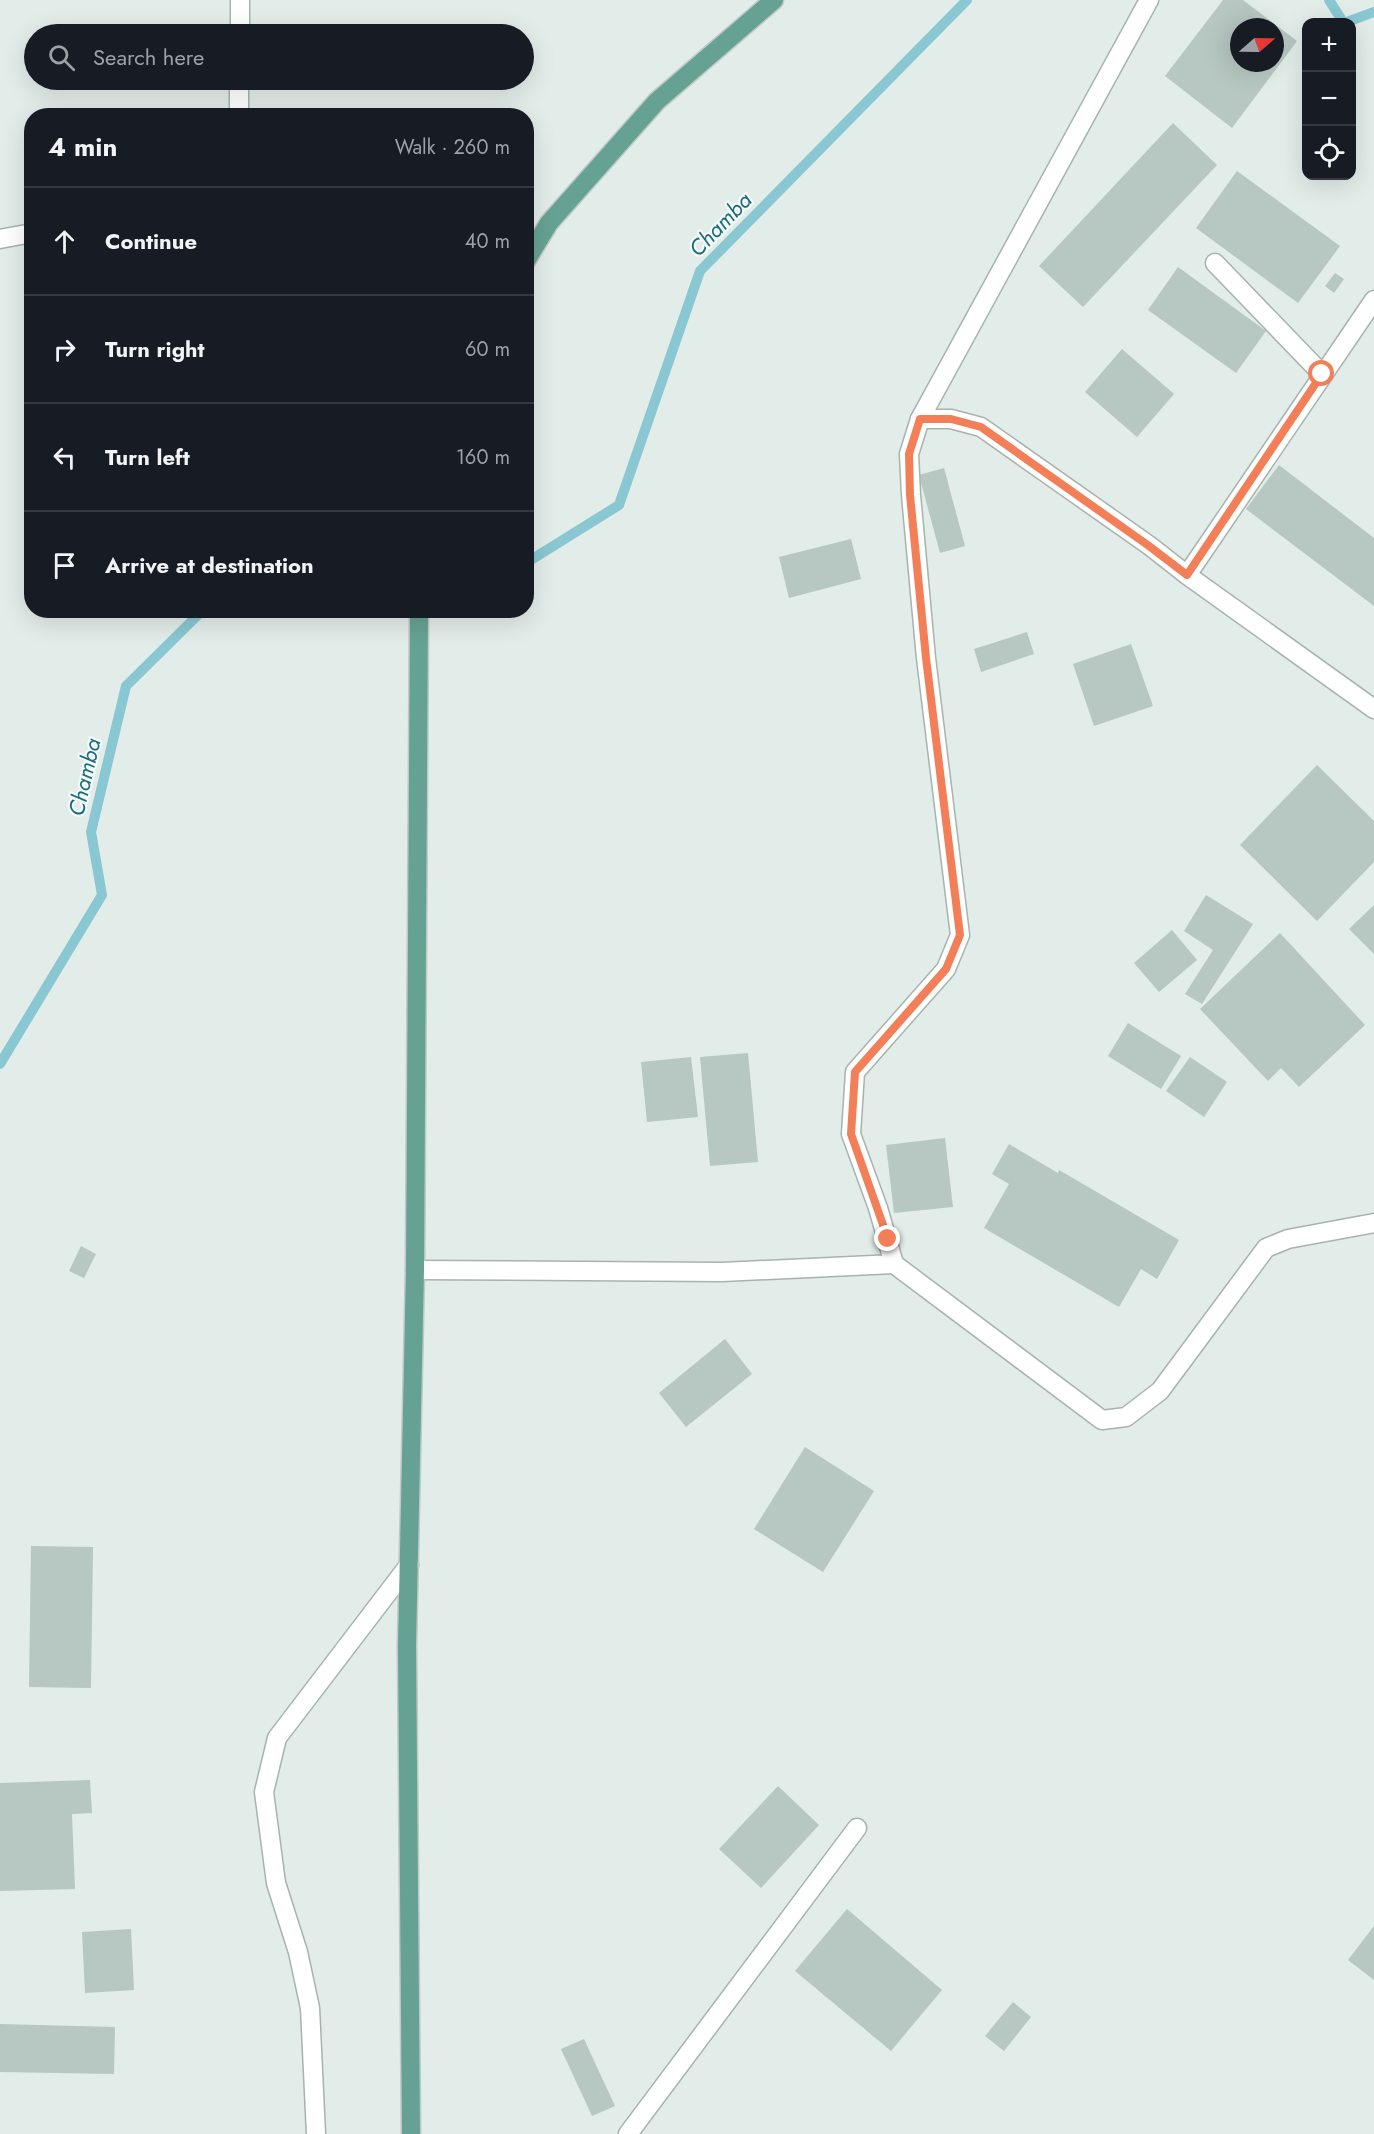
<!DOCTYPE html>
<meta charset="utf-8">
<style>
:root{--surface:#171b24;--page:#20242c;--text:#f1f3f6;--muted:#9ea1a6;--line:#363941}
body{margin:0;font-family:Jost,sans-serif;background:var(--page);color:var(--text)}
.controls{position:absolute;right:18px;top:18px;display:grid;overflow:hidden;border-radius:12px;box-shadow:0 6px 24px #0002}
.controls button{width:54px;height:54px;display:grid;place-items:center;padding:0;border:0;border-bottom:2px solid var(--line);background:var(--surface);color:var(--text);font:30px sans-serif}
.compass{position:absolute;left:1230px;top:18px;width:54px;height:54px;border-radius:50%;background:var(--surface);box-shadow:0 6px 24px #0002;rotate:70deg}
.stop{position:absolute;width:18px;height:18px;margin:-14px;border:4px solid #f37f59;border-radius:50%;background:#fff}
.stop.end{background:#f37f59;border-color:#fff;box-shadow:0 2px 6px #0008}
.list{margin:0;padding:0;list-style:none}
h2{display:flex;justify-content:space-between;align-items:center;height:78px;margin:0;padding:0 24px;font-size:26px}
h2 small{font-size:20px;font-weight:400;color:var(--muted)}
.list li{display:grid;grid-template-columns:39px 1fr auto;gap:18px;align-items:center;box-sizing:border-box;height:108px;padding:0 24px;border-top:2px solid var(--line)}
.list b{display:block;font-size:22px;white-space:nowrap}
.list em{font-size:20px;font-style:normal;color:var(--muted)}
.icon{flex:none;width:33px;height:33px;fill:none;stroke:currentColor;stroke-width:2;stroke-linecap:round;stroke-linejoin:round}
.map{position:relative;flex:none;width:1374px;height:2134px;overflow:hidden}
.search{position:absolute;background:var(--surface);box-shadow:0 6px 24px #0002;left:24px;top:24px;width:510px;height:66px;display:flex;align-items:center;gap:15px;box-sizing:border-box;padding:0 21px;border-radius:33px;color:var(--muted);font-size:22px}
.panel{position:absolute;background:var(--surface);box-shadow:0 6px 24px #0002;left:24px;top:108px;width:510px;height:510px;border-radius:24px}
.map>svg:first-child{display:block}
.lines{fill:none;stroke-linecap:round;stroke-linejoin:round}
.stream{stroke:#89c7d2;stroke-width:10}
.building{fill:#b7c7c1;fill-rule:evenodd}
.minor-casing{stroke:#a5b4af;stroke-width:21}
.major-casing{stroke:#c1c9c7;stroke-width:21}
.minor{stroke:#fff;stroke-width:18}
.major{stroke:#66a293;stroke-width:18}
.route{stroke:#f37f59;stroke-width:8}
.labels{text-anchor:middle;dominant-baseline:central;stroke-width:4.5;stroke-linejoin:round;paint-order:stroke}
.water-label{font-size:22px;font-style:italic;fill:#1b6a7a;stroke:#f2f9f6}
</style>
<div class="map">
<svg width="1374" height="2134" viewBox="0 0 1374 2134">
<rect width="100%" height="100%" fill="#e2ece8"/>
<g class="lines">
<g class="stream">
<path d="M1329,0L1343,22"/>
<path d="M1347,22L1374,12"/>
<path d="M526,563L619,505L700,271L967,0"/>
<path d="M0,1064L102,895L91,832L126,686L203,610"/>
</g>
</g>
<g class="building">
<path d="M1223,0H1243L1297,41L1232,128L1165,76ZM1239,27H1275V63H1239Z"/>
<path d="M1173,123L1217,165L1083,307L1039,266Z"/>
<path d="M1237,171L1340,246L1298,303L1196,228Z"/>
<path d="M1178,267L1266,331L1236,373L1148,310Z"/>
<path d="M1335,273L1344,279L1334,293L1325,286Z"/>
<path d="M1122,349L1174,394L1137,437L1085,392Z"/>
<path d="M1279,465L1374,538V606L1246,509Z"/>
<path d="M944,468L965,546L940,553L919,475Z"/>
<path d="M851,539L861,579L789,598L779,557Z"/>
<path d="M1027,632L1034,654L981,672L974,649Z"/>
<path d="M1131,644L1153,706L1094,726L1073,664Z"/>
<path d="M1317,765L1374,821V862L1317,921L1240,845Z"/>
<path d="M1206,895L1253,924L1202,1004L1185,994L1213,950L1184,931Z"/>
<path d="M1374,905V954L1349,929Z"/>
<path d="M1172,930L1197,960L1159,992L1134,963Z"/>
<path d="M1280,933L1365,1025L1299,1087L1281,1068L1268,1081L1200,1009Z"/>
<path d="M1128,1023L1181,1056L1161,1089L1108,1056Z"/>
<path d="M748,1053L758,1162L710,1166L700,1057Z"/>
<path d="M691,1057L698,1117L647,1122L641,1062Z"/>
<path d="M1190,1057L1227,1082L1204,1117L1166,1091Z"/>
<path d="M945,1138L953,1207L894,1213L886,1145Z"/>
<path d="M1009,1144L1058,1173L1059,1170L1179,1240L1157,1279L1141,1269L1119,1307L984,1228L1009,1184L992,1174Z"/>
<path d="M81,1246L96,1254L84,1278L69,1271Z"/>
<path d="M725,1339L752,1374L686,1427L659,1393Z"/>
<path d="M805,1447L874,1491L823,1572L754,1529Z"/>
<path d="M31,1546L93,1547L91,1688L29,1687Z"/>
<path d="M90,1780L92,1813L72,1814L75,1889L0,1891V1783Z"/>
<path d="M778,1786L819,1825L761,1888L719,1849Z"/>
<path d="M847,1909L942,1990L891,2051L795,1971Z"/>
<path d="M1374,1926V1980L1348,1960Z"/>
<path d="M131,1929L134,1990L85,1993L82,1932Z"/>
<path d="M1013,2002L1031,2017L1004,2051L985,2036Z"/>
<path d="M0,2024L115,2027L114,2074L0,2072Z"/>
<path d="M584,2039L615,2106L592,2116L561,2049Z"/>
</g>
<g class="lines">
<defs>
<g id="minor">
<path d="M240,34V0"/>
<path d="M239,116V80"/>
<path d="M0,239L32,233"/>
<path d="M1215,263L1322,374"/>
<path d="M920,419H951L981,427L1150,546L1187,575L1374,300"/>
<path d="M1187,575L1374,709"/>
<path d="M894,1264L1102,1420L1126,1417L1160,1391L1266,1248L1288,1239L1374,1223"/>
<path d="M415,1270L722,1272L894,1264L878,1208L851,1134L855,1072L946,969L960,935L926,658L911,495L909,454L920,419L1149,0"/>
<path d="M316,2134L310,2008L298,1952L276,1883L264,1792L277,1738L409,1565"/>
<path d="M628,2134L857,1828"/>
</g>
<g id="major">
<path d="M526,261L549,223L657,101L774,0"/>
<path d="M411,2134L407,1645L415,1270L419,610"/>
</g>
</defs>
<use href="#minor" class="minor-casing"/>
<use href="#major" class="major-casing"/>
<use href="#minor" class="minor"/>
<use href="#major" class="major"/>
</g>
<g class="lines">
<path class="route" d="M888,1239L851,1134L855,1072L946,969L960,935L926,658L910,495L909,454L920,419H951L981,427L1149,546L1187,575L1322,374"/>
</g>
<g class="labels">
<g class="water-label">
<text transform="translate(720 224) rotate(-46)">Chamba</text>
<text transform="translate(84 777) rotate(-77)">Chamba</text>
</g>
</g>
</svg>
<div class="controls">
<button>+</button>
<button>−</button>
<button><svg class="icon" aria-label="locate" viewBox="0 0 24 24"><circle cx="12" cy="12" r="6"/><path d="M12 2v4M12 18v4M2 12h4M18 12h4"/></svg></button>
</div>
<svg class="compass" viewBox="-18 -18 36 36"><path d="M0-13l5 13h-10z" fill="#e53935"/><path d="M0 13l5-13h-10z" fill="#9ea1a6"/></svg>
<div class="stop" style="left:1322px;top:374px"></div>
<div class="stop end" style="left:888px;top:1239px"></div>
<div class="search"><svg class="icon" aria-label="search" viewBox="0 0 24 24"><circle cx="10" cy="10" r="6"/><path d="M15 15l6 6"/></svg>Search here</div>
<section class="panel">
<h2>4 min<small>Walk · 260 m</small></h2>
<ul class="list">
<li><svg class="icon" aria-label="ahead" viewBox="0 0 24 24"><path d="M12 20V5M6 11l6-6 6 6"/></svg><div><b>Continue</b></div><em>40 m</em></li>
<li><svg class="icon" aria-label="right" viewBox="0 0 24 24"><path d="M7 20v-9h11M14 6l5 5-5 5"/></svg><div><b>Turn right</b></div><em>60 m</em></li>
<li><svg class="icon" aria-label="left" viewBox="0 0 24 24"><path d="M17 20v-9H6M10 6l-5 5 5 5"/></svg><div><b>Turn left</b></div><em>160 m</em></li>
<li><svg class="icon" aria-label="arrive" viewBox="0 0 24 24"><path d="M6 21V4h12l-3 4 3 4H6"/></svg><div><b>Arrive at destination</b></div></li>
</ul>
</section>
</div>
